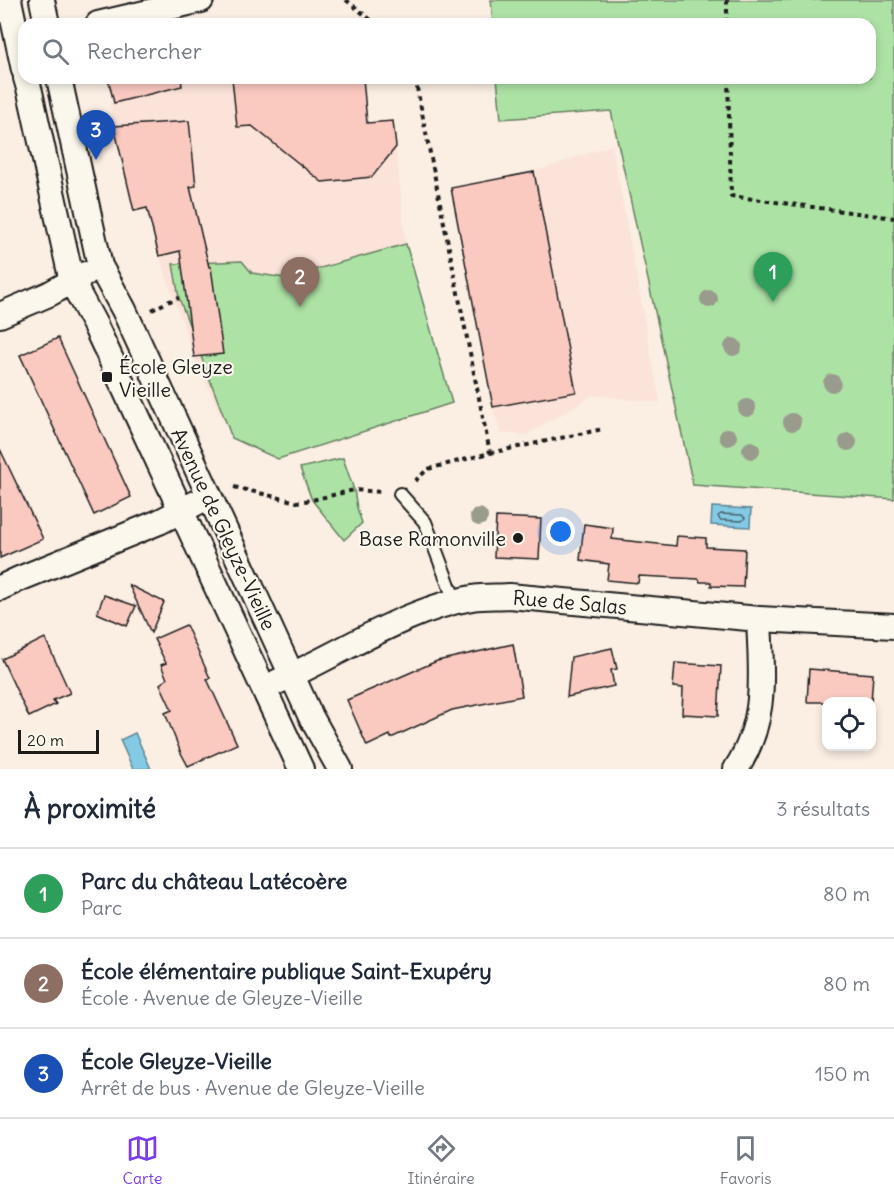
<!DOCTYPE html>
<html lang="fr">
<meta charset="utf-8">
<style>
:root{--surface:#fff;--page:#f6f6f7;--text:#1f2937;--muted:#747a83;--line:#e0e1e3;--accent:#7c3aed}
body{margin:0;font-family:Delius,sans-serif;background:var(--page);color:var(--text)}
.controls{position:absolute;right:18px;bottom:18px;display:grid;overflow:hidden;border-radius:12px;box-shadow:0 3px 9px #0003}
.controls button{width:54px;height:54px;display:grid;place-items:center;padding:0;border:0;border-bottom:2px solid var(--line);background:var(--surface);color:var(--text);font:30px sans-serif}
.scale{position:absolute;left:18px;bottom:15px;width:81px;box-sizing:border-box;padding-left:6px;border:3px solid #1c1c1c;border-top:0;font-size:16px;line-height:21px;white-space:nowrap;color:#1c1c1c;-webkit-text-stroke:4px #fbf7ec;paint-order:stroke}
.you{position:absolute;left:561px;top:532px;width:21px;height:21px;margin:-15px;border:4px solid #fff;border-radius:50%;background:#1a73e8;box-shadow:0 0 0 9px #1a73e833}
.badge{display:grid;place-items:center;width:39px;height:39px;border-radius:50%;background:var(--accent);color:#fff;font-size:20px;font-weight:700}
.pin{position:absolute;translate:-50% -50px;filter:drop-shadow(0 2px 3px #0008)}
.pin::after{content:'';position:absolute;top:32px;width:21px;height:18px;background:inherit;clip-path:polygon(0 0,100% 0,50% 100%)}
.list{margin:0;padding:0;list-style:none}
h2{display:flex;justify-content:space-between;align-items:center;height:78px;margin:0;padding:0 24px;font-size:26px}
h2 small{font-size:20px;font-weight:400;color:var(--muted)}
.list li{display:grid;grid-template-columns:39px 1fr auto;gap:18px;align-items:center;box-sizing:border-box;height:90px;padding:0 24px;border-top:2px solid var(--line)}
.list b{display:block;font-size:22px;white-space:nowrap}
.list p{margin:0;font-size:20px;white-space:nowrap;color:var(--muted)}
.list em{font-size:20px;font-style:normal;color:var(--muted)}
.icon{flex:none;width:33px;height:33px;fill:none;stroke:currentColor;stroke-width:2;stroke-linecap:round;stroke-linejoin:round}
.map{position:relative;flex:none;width:894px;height:769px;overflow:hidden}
.search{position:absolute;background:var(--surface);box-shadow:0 3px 9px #0003;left:18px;right:18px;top:18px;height:66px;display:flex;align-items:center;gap:15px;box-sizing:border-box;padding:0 21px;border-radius:18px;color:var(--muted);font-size:22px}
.sheet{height:348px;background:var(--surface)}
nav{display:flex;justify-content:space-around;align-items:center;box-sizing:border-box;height:84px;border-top:2px solid var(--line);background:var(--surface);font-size:16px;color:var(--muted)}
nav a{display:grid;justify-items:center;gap:3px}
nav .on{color:var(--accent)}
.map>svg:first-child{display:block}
.built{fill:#fbe3d9}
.green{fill:#ade2a5;stroke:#647f60;stroke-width:1.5}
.water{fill:#84cae5;stroke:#5a8495;stroke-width:1.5}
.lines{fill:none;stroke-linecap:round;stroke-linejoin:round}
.shore{stroke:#46626c;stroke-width:1.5}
.building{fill:#facac1;stroke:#1c1c1c;stroke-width:1.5}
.service-casing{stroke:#1c1c1c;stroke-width:16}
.minor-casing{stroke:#1c1c1c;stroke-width:28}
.path{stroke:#1c1c1c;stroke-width:4;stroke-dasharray:4.5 4.5;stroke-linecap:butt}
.service{stroke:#fbf7ec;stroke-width:12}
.minor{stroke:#fbf7ec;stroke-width:24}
.tree{fill:#999b8c}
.poi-dot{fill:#1c1c1c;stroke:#fbf7ec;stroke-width:2}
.labels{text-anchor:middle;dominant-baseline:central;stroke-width:4.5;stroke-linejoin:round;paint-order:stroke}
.poi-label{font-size:20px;fill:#1c1c1c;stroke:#fbf7ec;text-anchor:start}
.street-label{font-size:20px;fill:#1c1c1c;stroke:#fbf7ec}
</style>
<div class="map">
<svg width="894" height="769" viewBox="0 0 894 769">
<rect width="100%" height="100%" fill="#fbeee3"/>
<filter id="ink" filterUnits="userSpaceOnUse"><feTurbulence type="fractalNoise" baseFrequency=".0167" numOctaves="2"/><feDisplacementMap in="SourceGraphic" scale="12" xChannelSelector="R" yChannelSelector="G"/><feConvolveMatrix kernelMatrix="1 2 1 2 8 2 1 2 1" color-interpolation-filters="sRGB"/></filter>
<g filter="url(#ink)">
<g class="built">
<path d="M108,78H351L353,99L365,98L368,123L393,121L406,244L452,403L278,459L232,438L194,357L159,256L147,209L134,211L109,103L114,101Z"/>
<path d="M612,145L660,403L594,395L526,435L501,433L493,407L451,188L534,172Z"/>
</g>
<g class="green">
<path d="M491,0H894V499L693,485L611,111L501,119L497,78H870V24H493Z"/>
<path d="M406,244L452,403L278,459L232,438L179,298L173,264L242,261L252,273L285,278Z"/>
<path d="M343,458L354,490L357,508L362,523L344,540L312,500L300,468Z"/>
</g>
<g class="water">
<path d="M712,507L751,509L750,527L711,525Z"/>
<path d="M135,733L151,769H133L120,740Z"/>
</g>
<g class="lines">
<path class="shore" d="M721,514L742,515L745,518L742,521L720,520L718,516Z"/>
</g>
<g class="building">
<path d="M108,78H181L182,86L114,103Z"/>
<path d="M232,78H363L367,123L393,121L396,147L372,177L322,182L252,126L237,127Z"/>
<path d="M189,121L196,186L190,187L209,267H211L223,354L194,357L180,251L159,256L147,208L134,211L114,126Z"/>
<path d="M534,172L576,392L493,407L451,188Z"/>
<path d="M58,338L131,497L94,515L20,355Z"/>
<path d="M0,449L43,539L0,558Z"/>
<path d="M496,517L541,519L539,559L494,557Z"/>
<path d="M584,524L613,528L612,539L676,546L677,536L706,538V547L745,549L743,587L711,586V582H700L699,579L639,576L638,583L607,580L609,564L580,560Z"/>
<path d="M129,585L164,602L151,633Z"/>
<path d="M104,595L136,606L127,626L97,613Z"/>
<path d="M186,625L210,678L207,679L237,744L188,766L181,753L165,713L172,710L160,684L167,679L161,665L166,663L154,639Z"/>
<path d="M45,638L70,693L53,700L56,704L29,717L2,659Z"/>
<path d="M513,644L522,696L452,710L391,738L390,735L367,746L347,700L437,661Z"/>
<path d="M612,648L617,669L611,670L614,686L567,697L571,657Z"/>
<path d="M675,663L721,666L718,716L682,714L683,688L673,687Z"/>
<path d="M809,669L873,674L871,702H807Z"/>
</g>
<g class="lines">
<defs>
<path id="service" d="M400,494L425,522L455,601"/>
<g id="minor">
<path d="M9,0L24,70"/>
<path d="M42,0L47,24"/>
<path d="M98,24L201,0"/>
<path d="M26,78L30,92L72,282L95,325L301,769"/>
<path d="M59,78L100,266L124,310L310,715L340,769"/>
<path d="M0,315L49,294L85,274"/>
<path d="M0,588L19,579L159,522L196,503"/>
<path d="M277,682C338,655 406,609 472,598C484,596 497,597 509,596L759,619L894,626"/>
<path d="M736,769C768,720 761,674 759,619"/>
</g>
</defs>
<use href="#service" class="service-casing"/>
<use href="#minor" class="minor-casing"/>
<g class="path">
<path d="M346,0L376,24"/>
<path d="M727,0V24"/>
<path d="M728,78L731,196L894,218"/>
<path d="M152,310L167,302L179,298"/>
<path d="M490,453L603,429"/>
<path d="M415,481L428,469L490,453L415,78"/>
<path d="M234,487L297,502L312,500L354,490L382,492"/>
</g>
<use href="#service" class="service"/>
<use href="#minor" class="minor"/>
</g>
<g class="tree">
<circle cx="709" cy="299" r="9"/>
<circle cx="733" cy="347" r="9"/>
<circle cx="832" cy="383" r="9"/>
<circle cx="747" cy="408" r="9"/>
<circle cx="792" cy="422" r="9"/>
<circle cx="728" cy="437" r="9"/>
<circle cx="848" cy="442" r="9"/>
<circle cx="751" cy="450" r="9"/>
<circle cx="479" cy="517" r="9"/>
</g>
</g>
<g class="poi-dot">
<rect x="101" y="371" width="12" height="12" rx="3"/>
<circle cx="518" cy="538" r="6"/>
</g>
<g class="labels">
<g class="poi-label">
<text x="119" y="366">École Gleyze<tspan x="119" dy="23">Vieille</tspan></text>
<text x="506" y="538" text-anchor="end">Base Ramonville</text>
</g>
<g class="street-label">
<text transform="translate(224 529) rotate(65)">Avenue de Gleyze-Vieille</text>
<text transform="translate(570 602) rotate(5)">Rue de Salas</text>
</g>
</g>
</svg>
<div class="controls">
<button><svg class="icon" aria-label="locate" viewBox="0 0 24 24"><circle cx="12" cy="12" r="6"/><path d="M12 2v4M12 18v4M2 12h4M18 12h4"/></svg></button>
</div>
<div class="scale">20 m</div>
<div class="you"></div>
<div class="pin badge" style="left:773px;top:302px;background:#2e9e5b">1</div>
<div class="pin badge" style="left:300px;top:307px;background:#8d6e63">2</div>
<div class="pin badge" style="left:96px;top:160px;background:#1a4fb4">3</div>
<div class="search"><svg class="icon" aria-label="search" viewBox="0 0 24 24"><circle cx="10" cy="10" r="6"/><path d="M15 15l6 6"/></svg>Rechercher</div>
</div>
<section class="sheet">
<h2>À proximité<small>3 résultats</small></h2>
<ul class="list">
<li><span class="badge" style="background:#2e9e5b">1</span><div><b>Parc du château Latécoère</b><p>Parc</p></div><em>80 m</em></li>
<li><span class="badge" style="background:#8d6e63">2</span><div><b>École élémentaire publique Saint-Exupéry</b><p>École · Avenue de Gleyze-Vieille</p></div><em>80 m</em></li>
<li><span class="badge" style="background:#1a4fb4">3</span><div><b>École Gleyze-Vieille</b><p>Arrêt de bus · Avenue de Gleyze-Vieille</p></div><em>150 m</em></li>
</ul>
</section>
<nav>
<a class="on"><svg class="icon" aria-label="map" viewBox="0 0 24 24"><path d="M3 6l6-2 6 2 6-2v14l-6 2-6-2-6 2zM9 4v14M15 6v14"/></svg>Carte</a>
<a><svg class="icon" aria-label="directions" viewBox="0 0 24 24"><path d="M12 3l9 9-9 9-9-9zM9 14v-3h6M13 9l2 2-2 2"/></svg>Itinéraire</a>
<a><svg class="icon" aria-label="saved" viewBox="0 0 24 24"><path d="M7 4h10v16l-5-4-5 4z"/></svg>Favoris</a>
</nav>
